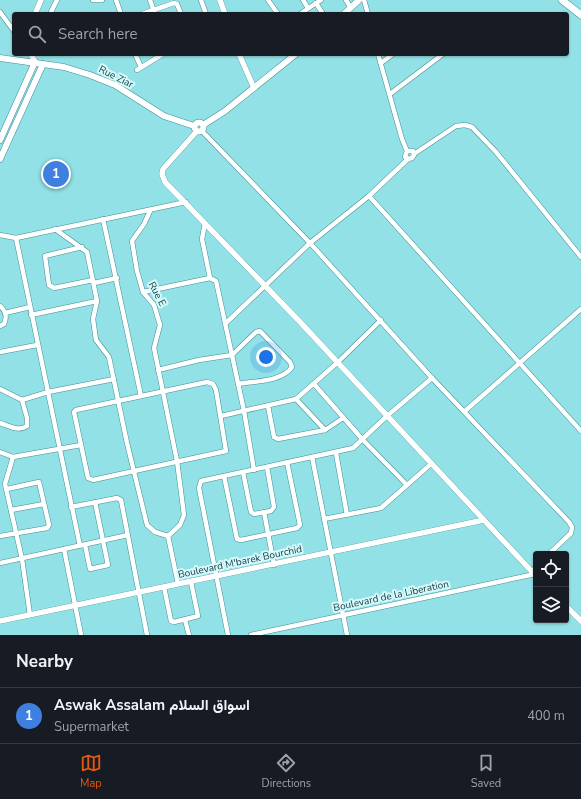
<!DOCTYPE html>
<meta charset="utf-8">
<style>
:root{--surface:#171b24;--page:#20242c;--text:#f1f3f6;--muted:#9ea1a6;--line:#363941;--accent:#ea580c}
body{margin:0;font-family:"Nunito Sans",Vazirmatn,sans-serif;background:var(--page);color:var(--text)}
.controls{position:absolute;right:12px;bottom:12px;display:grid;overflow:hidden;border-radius:4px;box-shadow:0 1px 3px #0004}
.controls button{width:36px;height:36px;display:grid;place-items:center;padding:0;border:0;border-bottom:1px solid var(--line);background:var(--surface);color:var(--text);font:20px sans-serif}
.you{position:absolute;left:266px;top:357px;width:14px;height:14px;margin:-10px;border:3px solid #fff;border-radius:50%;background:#1a73e8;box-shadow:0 0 0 6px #1a73e833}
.badge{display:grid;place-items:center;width:26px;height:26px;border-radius:50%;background:var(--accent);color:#fff;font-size:13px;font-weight:700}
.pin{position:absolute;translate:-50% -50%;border:2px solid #fff;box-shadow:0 1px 4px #0006}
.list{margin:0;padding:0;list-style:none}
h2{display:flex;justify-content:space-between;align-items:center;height:52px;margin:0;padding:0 16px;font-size:17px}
h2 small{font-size:13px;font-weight:400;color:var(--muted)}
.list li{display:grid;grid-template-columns:26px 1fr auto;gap:12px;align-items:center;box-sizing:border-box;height:56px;padding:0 16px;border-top:1px solid var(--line)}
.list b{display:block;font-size:15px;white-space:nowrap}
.list p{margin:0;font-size:13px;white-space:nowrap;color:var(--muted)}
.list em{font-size:13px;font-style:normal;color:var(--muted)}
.icon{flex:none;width:22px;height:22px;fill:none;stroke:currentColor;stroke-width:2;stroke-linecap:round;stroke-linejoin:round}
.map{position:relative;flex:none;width:581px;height:635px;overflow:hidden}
.search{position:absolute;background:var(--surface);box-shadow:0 1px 3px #0004;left:12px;right:12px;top:12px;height:44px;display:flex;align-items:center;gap:10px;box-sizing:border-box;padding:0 14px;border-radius:4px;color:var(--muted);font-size:15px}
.sheet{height:108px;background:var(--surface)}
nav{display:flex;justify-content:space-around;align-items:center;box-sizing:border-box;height:56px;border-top:1px solid var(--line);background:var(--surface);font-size:11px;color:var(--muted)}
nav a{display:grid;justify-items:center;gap:2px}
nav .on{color:var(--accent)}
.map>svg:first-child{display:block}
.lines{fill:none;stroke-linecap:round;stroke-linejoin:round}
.minor-casing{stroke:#408f95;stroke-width:5.5}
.tertiary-casing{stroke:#408f95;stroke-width:6}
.secondary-casing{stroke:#408f95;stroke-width:7}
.primary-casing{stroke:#408f95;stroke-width:8}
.minor{stroke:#fff;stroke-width:4.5}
.tertiary{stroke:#fff;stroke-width:5.5}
.secondary{stroke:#fff;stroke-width:6}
.primary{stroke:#fff;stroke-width:7}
.labels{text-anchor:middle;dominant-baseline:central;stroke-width:4;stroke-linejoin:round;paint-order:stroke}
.street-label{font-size:10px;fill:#17383a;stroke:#d5fafd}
</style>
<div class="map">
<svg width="581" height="635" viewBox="0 0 581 635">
<rect width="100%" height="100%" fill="#92e1e6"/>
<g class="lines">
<defs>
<g id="minor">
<path d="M93,0H102"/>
<path d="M116,0L121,14"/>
<path d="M150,0L155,14"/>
<path d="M201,0L206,14"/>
<path d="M268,0L278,14"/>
<path d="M303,0L308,8"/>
<path d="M346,0L351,8"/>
<path d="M364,0L368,14"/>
<path d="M316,3L323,14"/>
<path d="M0,12L14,31"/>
<path d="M50,14L57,0"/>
<path d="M142,14L174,3L177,4L181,14"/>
<path d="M300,14L321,0"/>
<path d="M135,54L141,67"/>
<path d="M378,54L402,139L407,151L405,157L408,159L412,158L414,155L413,151H407"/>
<path d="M381,63L393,54"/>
<path d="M137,70L163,54"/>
<path d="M390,94L443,54"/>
<path d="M201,130L310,243L432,378L569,522L572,527L571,533L549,554"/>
<path d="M414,154L456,126L465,125L472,127L496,152L581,257"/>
<path d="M369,196L581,431"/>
<path d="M150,211L144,224L132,241L137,271L143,292L154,305L160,325L154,348L177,461L184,515L180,525L168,536"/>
<path d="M103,219L141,396"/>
<path d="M205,223L202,239L210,278"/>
<path d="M55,229L87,252L97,301L93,319L96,340L109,357L127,443L147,525L155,532L168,536L178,584"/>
<path d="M0,235L16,238L186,202"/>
<path d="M16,238L80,546"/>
<path d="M82,247L45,256L49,285L54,288L93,280"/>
<path d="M94,283L117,278"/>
<path d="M143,292L210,278L216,281L244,411L254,470"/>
<path d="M0,306C6,311 7,318 4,324L0,326"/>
<path d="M5,313L30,307"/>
<path d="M31,315L97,301"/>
<path d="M226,323L310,243L369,196L408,159"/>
<path d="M0,352L37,345"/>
<path d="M158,370L199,360L232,355L256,332L260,331L290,362L292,367C282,382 254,381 238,384"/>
<path d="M207,382L213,384L216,390L226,451L93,480L88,478L74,412L76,410Z"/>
<path d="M314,384L363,440L406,484"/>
<path d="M0,389L22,400L48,392L114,379"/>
<path d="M296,399L325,430"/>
<path d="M268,406L274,437L278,439L325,430L343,418"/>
<path d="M465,411L581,309"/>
<path d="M221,416L296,399L337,363L381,320"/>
<path d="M0,423C9,426 19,432 27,426V418L22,400"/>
<path d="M0,452L13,457L81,445"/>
<path d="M336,453L347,515"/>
<path d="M13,457L5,484L22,559L30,615"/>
<path d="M312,457L347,635"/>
<path d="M243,472L251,512L254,514L271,511L274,507L267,467"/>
<path d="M224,476L237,539L241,540L297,528L300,525L287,462"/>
<path d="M71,507L117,498L121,500L147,635"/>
<path d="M11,510L44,504"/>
<path d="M264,512L274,565"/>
<path d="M324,519L381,508L432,463"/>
<path d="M0,536L47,528L49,525L39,482L7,489"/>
<path d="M85,545L90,569L108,565L95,502"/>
<path d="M64,549L81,635"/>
<path d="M0,563L128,535"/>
<path d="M532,571L536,567"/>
<path d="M164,587L171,621L174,622L198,616L191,582"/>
<path d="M185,620L189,635"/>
<path d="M228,635L199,488L201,481L353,448L387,416L432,378"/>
<path d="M251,635L535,574"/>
</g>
<g id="tertiary">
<path d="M220,0L225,14"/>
<path d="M35,14L41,0"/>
<path d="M31,54L35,62"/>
<path d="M239,54L254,88"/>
<path d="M197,131L163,169L162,174L165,182L301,323L536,576"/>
<path d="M566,606L581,621"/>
<path d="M0,621L484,520"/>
</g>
<g id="secondary">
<path d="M344,14L359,0"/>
<path d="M0,58L64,67L90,75L115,85L164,116L194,126"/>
<circle cx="199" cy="127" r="4.5"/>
<path d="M203,125L225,111L296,54"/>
<path d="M0,140L35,62"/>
<path d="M0,159L43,64"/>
</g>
<path id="primary" d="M562,0L581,15"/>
</defs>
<use href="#minor" class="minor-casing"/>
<use href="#tertiary" class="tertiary-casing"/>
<use href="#secondary" class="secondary-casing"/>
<use href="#primary" class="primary-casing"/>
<use href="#minor" class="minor"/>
<use href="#tertiary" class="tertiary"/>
<use href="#secondary" class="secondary"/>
<use href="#primary" class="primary"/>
</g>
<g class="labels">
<g class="street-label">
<text transform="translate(116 77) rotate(27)">Rue Ziar</text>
<text transform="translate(157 294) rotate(62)">Rue E</text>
<text transform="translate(240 562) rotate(-12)">Boulevard M'barek Bourchid</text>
<text transform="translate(391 596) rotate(-12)">Boulevard de la Liberation</text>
</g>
</g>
</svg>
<div class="controls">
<button><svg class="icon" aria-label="locate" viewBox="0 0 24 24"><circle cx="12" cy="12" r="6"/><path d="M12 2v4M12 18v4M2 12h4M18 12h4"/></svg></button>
<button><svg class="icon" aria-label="layers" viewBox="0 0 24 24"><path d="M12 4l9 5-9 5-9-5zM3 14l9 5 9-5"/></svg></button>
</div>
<div class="you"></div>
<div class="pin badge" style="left:56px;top:174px;background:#3f7fe0">1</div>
<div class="search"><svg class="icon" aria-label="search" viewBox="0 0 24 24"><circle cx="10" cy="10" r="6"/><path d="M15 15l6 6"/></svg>Search here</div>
</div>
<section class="sheet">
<h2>Nearby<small></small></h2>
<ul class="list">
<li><span class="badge" style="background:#3f7fe0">1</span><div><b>Aswak Assalam اسواق السلام</b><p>Supermarket</p></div><em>400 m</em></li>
</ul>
</section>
<nav>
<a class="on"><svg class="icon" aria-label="map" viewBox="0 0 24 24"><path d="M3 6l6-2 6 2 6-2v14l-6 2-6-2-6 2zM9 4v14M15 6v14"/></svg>Map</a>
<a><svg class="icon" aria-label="directions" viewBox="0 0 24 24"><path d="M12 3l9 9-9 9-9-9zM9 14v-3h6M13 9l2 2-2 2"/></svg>Directions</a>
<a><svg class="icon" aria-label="saved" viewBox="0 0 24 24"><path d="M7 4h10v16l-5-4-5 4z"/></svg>Saved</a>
</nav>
